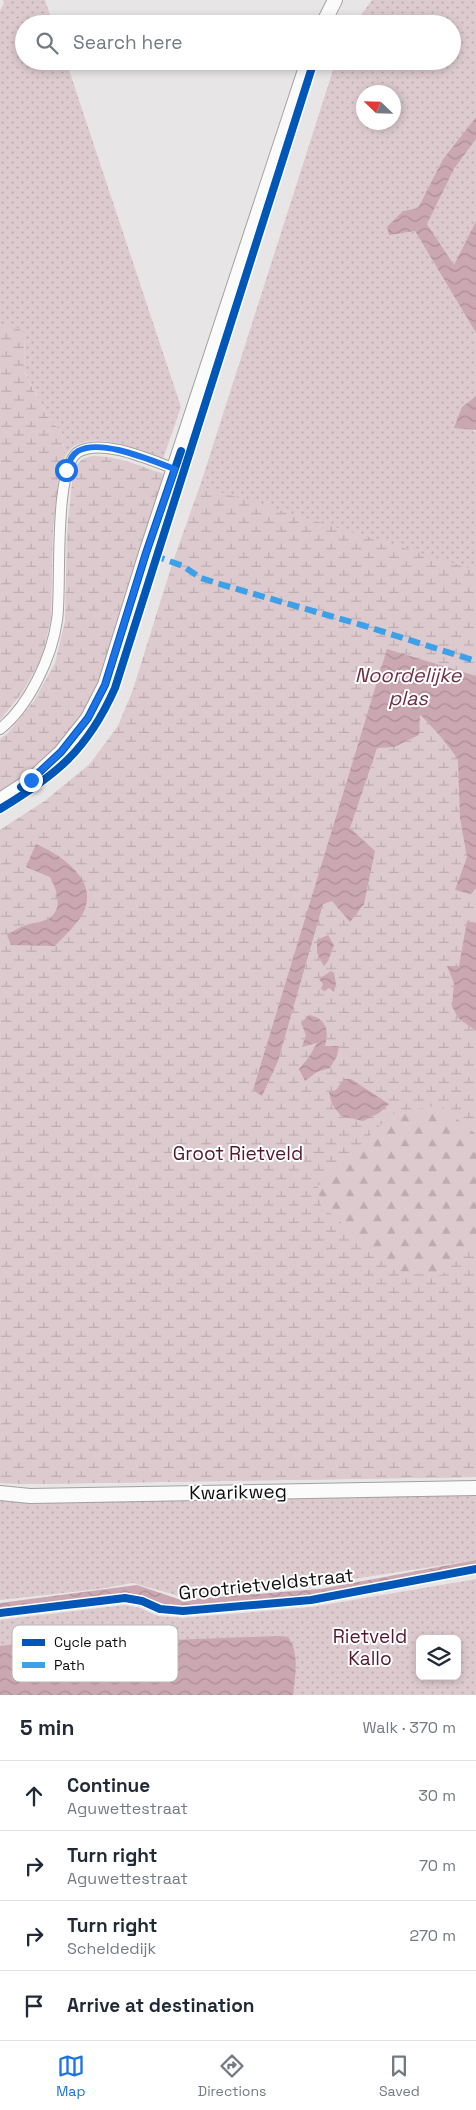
<!DOCTYPE html>
<meta charset="utf-8">
<style>
:root{--surface:#fff;--page:#f6f6f7;--text:#1f2937;--muted:#747a83;--line:#e0e1e3;--accent:#1a73e8}
body{margin:0;font-family:"Space Grotesk",sans-serif;background:var(--page);color:var(--text)}
.controls{position:absolute;right:15px;bottom:15px;display:grid;overflow:hidden;border-radius:8px;box-shadow:0 2px 8px #0003}
.controls button{width:45px;height:45px;display:grid;place-items:center;padding:0;border:0;border-bottom:1px solid var(--line);background:var(--surface);color:var(--text);font:25px sans-serif}
.compass{position:absolute;left:356px;top:85px;width:45px;height:45px;border-radius:50%;background:var(--surface);box-shadow:0 2px 8px #0003;rotate:293deg}
.stop{position:absolute;width:15px;height:15px;margin:-11px;border:4px solid #1a73e8;border-radius:50%;background:#fff}
.stop.end{background:#1a73e8;border-color:#fff;box-shadow:0 1px 5px #0008}
.list{margin:0;padding:0;list-style:none}
h2{display:flex;justify-content:space-between;align-items:center;height:65px;margin:0;padding:0 20px;font-size:21px}
h2 small{font-size:16px;font-weight:400;color:var(--muted)}
.list li{display:grid;grid-template-columns:32px 1fr auto;gap:15px;align-items:center;box-sizing:border-box;height:70px;padding:0 20px;border-top:1px solid var(--line)}
.list b{display:block;font-size:19px;white-space:nowrap}
.list p{margin:0;font-size:16px;white-space:nowrap;color:var(--muted)}
.list em{font-size:16px;font-style:normal;color:var(--muted)}
.icon{flex:none;width:28px;height:28px;fill:none;stroke:currentColor;stroke-width:2;stroke-linecap:round;stroke-linejoin:round}
.map{position:relative;flex:none;width:476px;height:1695px;overflow:hidden}
.search{position:absolute;background:var(--surface);box-shadow:0 2px 8px #0003;left:15px;right:15px;top:15px;height:55px;display:flex;align-items:center;gap:12px;box-sizing:border-box;padding:0 18px;border-radius:28px;color:var(--muted);font-size:19px}
.sheet{height:345px;background:var(--surface)}
nav{display:flex;justify-content:space-around;align-items:center;box-sizing:border-box;height:70px;border-top:1px solid var(--line);background:var(--surface);font-size:14px;color:var(--muted)}
nav a{display:grid;justify-items:center;gap:2px}
nav .on{color:var(--accent)}
.map>svg:first-child{display:block}
.grass{fill:url(#grass-dots);fill-rule:evenodd}
.forest{fill:url(#forest-firs)}
.wetland{fill:url(#wetland-marsh);fill-rule:evenodd}
.water{fill:url(#water-waves)}
.lines{fill:none;stroke-linecap:round;stroke-linejoin:round}
.street-casing{stroke:#a3a1a2;stroke-width:12}
.secondary-casing{stroke:#a3a1a2;stroke-width:16}
.street{stroke:#fbfbfb;stroke-width:10}
.secondary{stroke:#fbfbfb;stroke-width:14}
.quiet{stroke:#3da1e9;stroke-width:6;stroke-dasharray:12 6;stroke-linecap:butt}
.cycleway-casing{stroke:#fff;stroke-width:11}
.cycleway{stroke:#0057b8;stroke-width:8}
.route{stroke:#1a73e8;stroke-width:6}
.labels{text-anchor:middle;dominant-baseline:central;stroke-width:4;stroke-linejoin:round;paint-order:stroke}
.park-label{font-size:19px;fill:#55172f;stroke:#fff}
.street-label{font-size:19px;fill:#0f0e0e;stroke:#fff}
.water-label{font-size:20px;font-style:italic;fill:#6e2e45;stroke:#fff}
.key{fill:#fff;stroke:#b7b7b7;stroke-width:1}
.key-label{font-size:14px;fill:#0f0e0e}
</style>
<div class="map">
<svg width="476" height="1695" viewBox="0 0 476 1695">
<defs>
<pattern id="grass-dots" width="8" height="8" patternUnits="userSpaceOnUse" patternTransform="scale(1.25)"><rect width="8" height="8" fill="#dccace"/><path d="M2 2h.1M6 6h.1" fill="none" stroke="#bcacb0" stroke-width="1.8" stroke-linecap="round"/></pattern>
<pattern id="forest-firs" width="22" height="20" patternUnits="userSpaceOnUse" patternTransform="scale(1.25)"><rect width="22" height="20" fill="#dccace"/><path d="M5 1l3.5 6h-7zM16 11l3.5 6h-7z" fill="#bcacb0"/></pattern>
<pattern id="wetland-marsh" width="20" height="14" patternUnits="userSpaceOnUse" patternTransform="scale(1.25)"><rect width="20" height="14" fill="#dccace"/><path d="M1 5h8M5 5V1M11 12h8M15 12V8" fill="none" stroke="#bcacb0"/></pattern>
<pattern id="water-waves" width="16" height="10" patternUnits="userSpaceOnUse" patternTransform="scale(1.25)"><rect width="16" height="10" fill="#caa7b1"/><path d="M0 5q4-4 8 0t8 0" fill="none" stroke="#ac8f97"/></pattern>
</defs>
<rect width="100%" height="100%" fill="#e7e5e6"/>
<g class="grass">
<path d="M3,0H45L53,24H24V61H66L181,407L163,459C138,450 102,432 76,445C72,447 68,452 65,456L62,433L48,417L24,371L25,334L0,324V11L4,3Z"/>
<path d="M372,0H476V117L443,159L418,208L403,211L476,333V396L462,407L474,432L476,430V1477L30,1484L0,1483V830L45,801L90,764L118,726L133,690L173,562L200,486L336,61H452V24H355ZM364,92H394V122H364Z"/>
<path d="M476,139V221L454,266L427,224L454,169Z"/>
<path d="M476,1493V1560L340,1581L179,1596L133,1583L99,1589L0,1600V1499Z"/>
<path d="M476,1579V1695H0V1620L125,1605L140,1608L158,1616L183,1618L312,1607ZM420,1639H457V1676H420Z"/>
</g>
<path class="forest" d="M439,1104L476,1134V1241L473,1242L442,1275L398,1273L320,1204L318,1186L392,1114Z"/>
<g class="wetland">
<path d="M0,324H13L25,334L24,372L48,417L62,433L65,456L58,482L53,531L51,619L42,658L22,693L0,720Z"/>
<path d="M93,456C119,456 143,467 167,475L100,683C73,733 49,763 0,793V739L8,733L34,701L55,663L65,621L67,532L73,472C78,461 82,458 93,456Z"/>
<path d="M200,486L476,570V676L387,649L263,1096L278,1061L323,904L332,901L350,828L378,748L394,747L420,713L441,737L458,759L460,818L467,857L456,890L471,894L476,888V923L467,921L458,966H447L454,983L452,1006L458,1018L476,1031V1134L439,1105L392,1114L318,1186L320,1204L398,1273L442,1275L473,1241H476V1477L30,1484L0,1483V830L45,801L90,764L118,726L133,690L173,562ZM56,852L67,863L55,946L11,945L21,926C53,918 69,913 50,877ZM317,953H331L328,961L324,966ZM334,977L336,984L334,992L329,988H321L323,984L322,981ZM306,1035L325,1046L338,1047L330,1068L317,1072L305,1081L299,1069L309,1057L317,1042L302,1047ZM351,1079L389,1104L363,1121L341,1116L329,1092L336,1090Z"/>
</g>
<g class="water">
<path d="M476,117V139L454,169L427,224L454,265L476,221V333L415,231L389,235L387,227L403,211L418,208L443,159Z"/>
<path d="M476,396V430L454,428L462,407Z"/>
<path d="M387,649L476,676V888L471,894L455,890L467,857L460,818L458,759L441,737L420,714L419,735L394,747L377,748L350,828L375,851L364,904L350,922L332,901L323,904L278,1061L262,1096L253,1090Z"/>
<path d="M36,844C59,854 97,878 85,909C79,923 65,935 55,946L11,945L7,935C12,932 16,929 21,927C29,923 40,923 48,919C64,910 57,890 50,877L26,867Z"/>
<path d="M467,921L476,923V1031L458,1018L452,1006L454,983L447,966H459Z"/>
<path d="M328,935L334,945L328,961L324,966L317,953V940Z"/>
<path d="M331,971L334,973L336,984L334,992L329,988L325,991L321,989L323,984L319,979Z"/>
<path d="M309,1015C327,1019 329,1030 325,1046H339L337,1056L330,1068L317,1072L305,1081L299,1069L309,1057L317,1043L302,1047L306,1035L301,1023Z"/>
<path d="M344,1079H351L389,1104L379,1113L363,1121L341,1116L332,1104L329,1092L336,1090Z"/>
<path d="M476,1560V1566L319,1596L201,1606H174C158,1605 145,1593 129,1594L0,1609V1603L137,1585L181,1600L320,1589Z"/>
<path d="M120,1633L145,1641L279,1636L288,1637C300,1654 295,1676 293,1695H0V1646Z"/>
</g>
<g class="lines">
<defs>
<path id="street" d="M0,729C29,706 52,657 57,620C62,590 52,463 80,451C105,439 150,460 175,469"/>
<g id="secondary">
<path d="M323,24L335,0"/>
<path d="M0,800L31,780L61,752L88,718L105,685L146,553L308,61"/>
<path d="M0,1493L30,1496L476,1488"/>
</g>
</defs>
<use href="#street" class="street-casing"/>
<use href="#secondary" class="secondary-casing"/>
<use href="#street" class="street"/>
<use href="#secondary" class="secondary"/>
<path class="quiet" d="M153,555L183,566L201,578L223,585L365,626L476,661"/>
<defs>
<g id="cycleway">
<path d="M21,787L31,780L61,752L88,718L105,685L146,553L181,451"/>
<path d="M0,809C56,775 87,751 115,688L314,61"/>
<path d="M0,1613L125,1598L142,1601L160,1609L183,1611L311,1600L476,1569"/>
</g>
</defs>
<use href="#cycleway" class="cycleway-casing"/>
<use href="#cycleway" class="cycleway"/>
</g>
<g class="lines">
<path class="route" d="M31,780L61,752L88,718L105,685L146,553L175,469C152,461 101,438 78,451C71,455 69,463 66,470"/>
</g>
<g class="labels">
<g class="park-label">
<text x="238" y="1153">Groot Rietveld</text>
<text x="370" y="1636">Rietveld<tspan x="370" dy="22">Kallo</tspan></text>
</g>
<g class="street-label">
<text transform="translate(238 1492) rotate(-1)">Kwarikweg</text>
<text transform="translate(266 1584) rotate(-6)">Grootrietveldstraat</text>
</g>
<g class="water-label">
<text x="408" y="675">Noordelijke<tspan x="408" dy="23">plas</tspan></text>
</g>
</g>
<rect x="12" y="1625" width="166" height="57" rx="8" class="key"/>
<rect x="22" y="1639" width="23" height="7" fill="#0057b8"/>
<rect x="22" y="1662" width="23" height="6" fill="#3da1e9"/>
<g class="key-label">
<text x="54" y="1647">Cycle path</text>
<text x="54" y="1670">Path</text>
</g>
</svg>
<div class="controls">
<button><svg class="icon" aria-label="layers" viewBox="0 0 24 24"><path d="M12 4l9 5-9 5-9-5zM3 14l9 5 9-5"/></svg></button>
</div>
<svg class="compass" viewBox="-18 -18 36 36"><path d="M0-13l5 13h-10z" fill="#e53935"/><path d="M0 13l5-13h-10z" fill="#747a83"/></svg>
<div class="stop" style="left:66px;top:470px"></div>
<div class="stop end" style="left:31px;top:780px"></div>
<div class="search"><svg class="icon" aria-label="search" viewBox="0 0 24 24"><circle cx="10" cy="10" r="6"/><path d="M15 15l6 6"/></svg>Search here</div>
</div>
<section class="sheet">
<h2>5 min<small>Walk · 370 m</small></h2>
<ul class="list">
<li><svg class="icon" aria-label="ahead" viewBox="0 0 24 24"><path d="M12 20V5M6 11l6-6 6 6"/></svg><div><b>Continue</b><p>Aguwettestraat</p></div><em>30 m</em></li>
<li><svg class="icon" aria-label="right" viewBox="0 0 24 24"><path d="M7 20v-9h11M14 6l5 5-5 5"/></svg><div><b>Turn right</b><p>Aguwettestraat</p></div><em>70 m</em></li>
<li><svg class="icon" aria-label="right" viewBox="0 0 24 24"><path d="M7 20v-9h11M14 6l5 5-5 5"/></svg><div><b>Turn right</b><p>Scheldedijk</p></div><em>270 m</em></li>
<li><svg class="icon" aria-label="arrive" viewBox="0 0 24 24"><path d="M6 21V4h12l-3 4 3 4H6"/></svg><div><b>Arrive at destination</b></div></li>
</ul>
</section>
<nav>
<a class="on"><svg class="icon" aria-label="map" viewBox="0 0 24 24"><path d="M3 6l6-2 6 2 6-2v14l-6 2-6-2-6 2zM9 4v14M15 6v14"/></svg>Map</a>
<a><svg class="icon" aria-label="directions" viewBox="0 0 24 24"><path d="M12 3l9 9-9 9-9-9zM9 14v-3h6M13 9l2 2-2 2"/></svg>Directions</a>
<a><svg class="icon" aria-label="saved" viewBox="0 0 24 24"><path d="M7 4h10v16l-5-4-5 4z"/></svg>Saved</a>
</nav>
